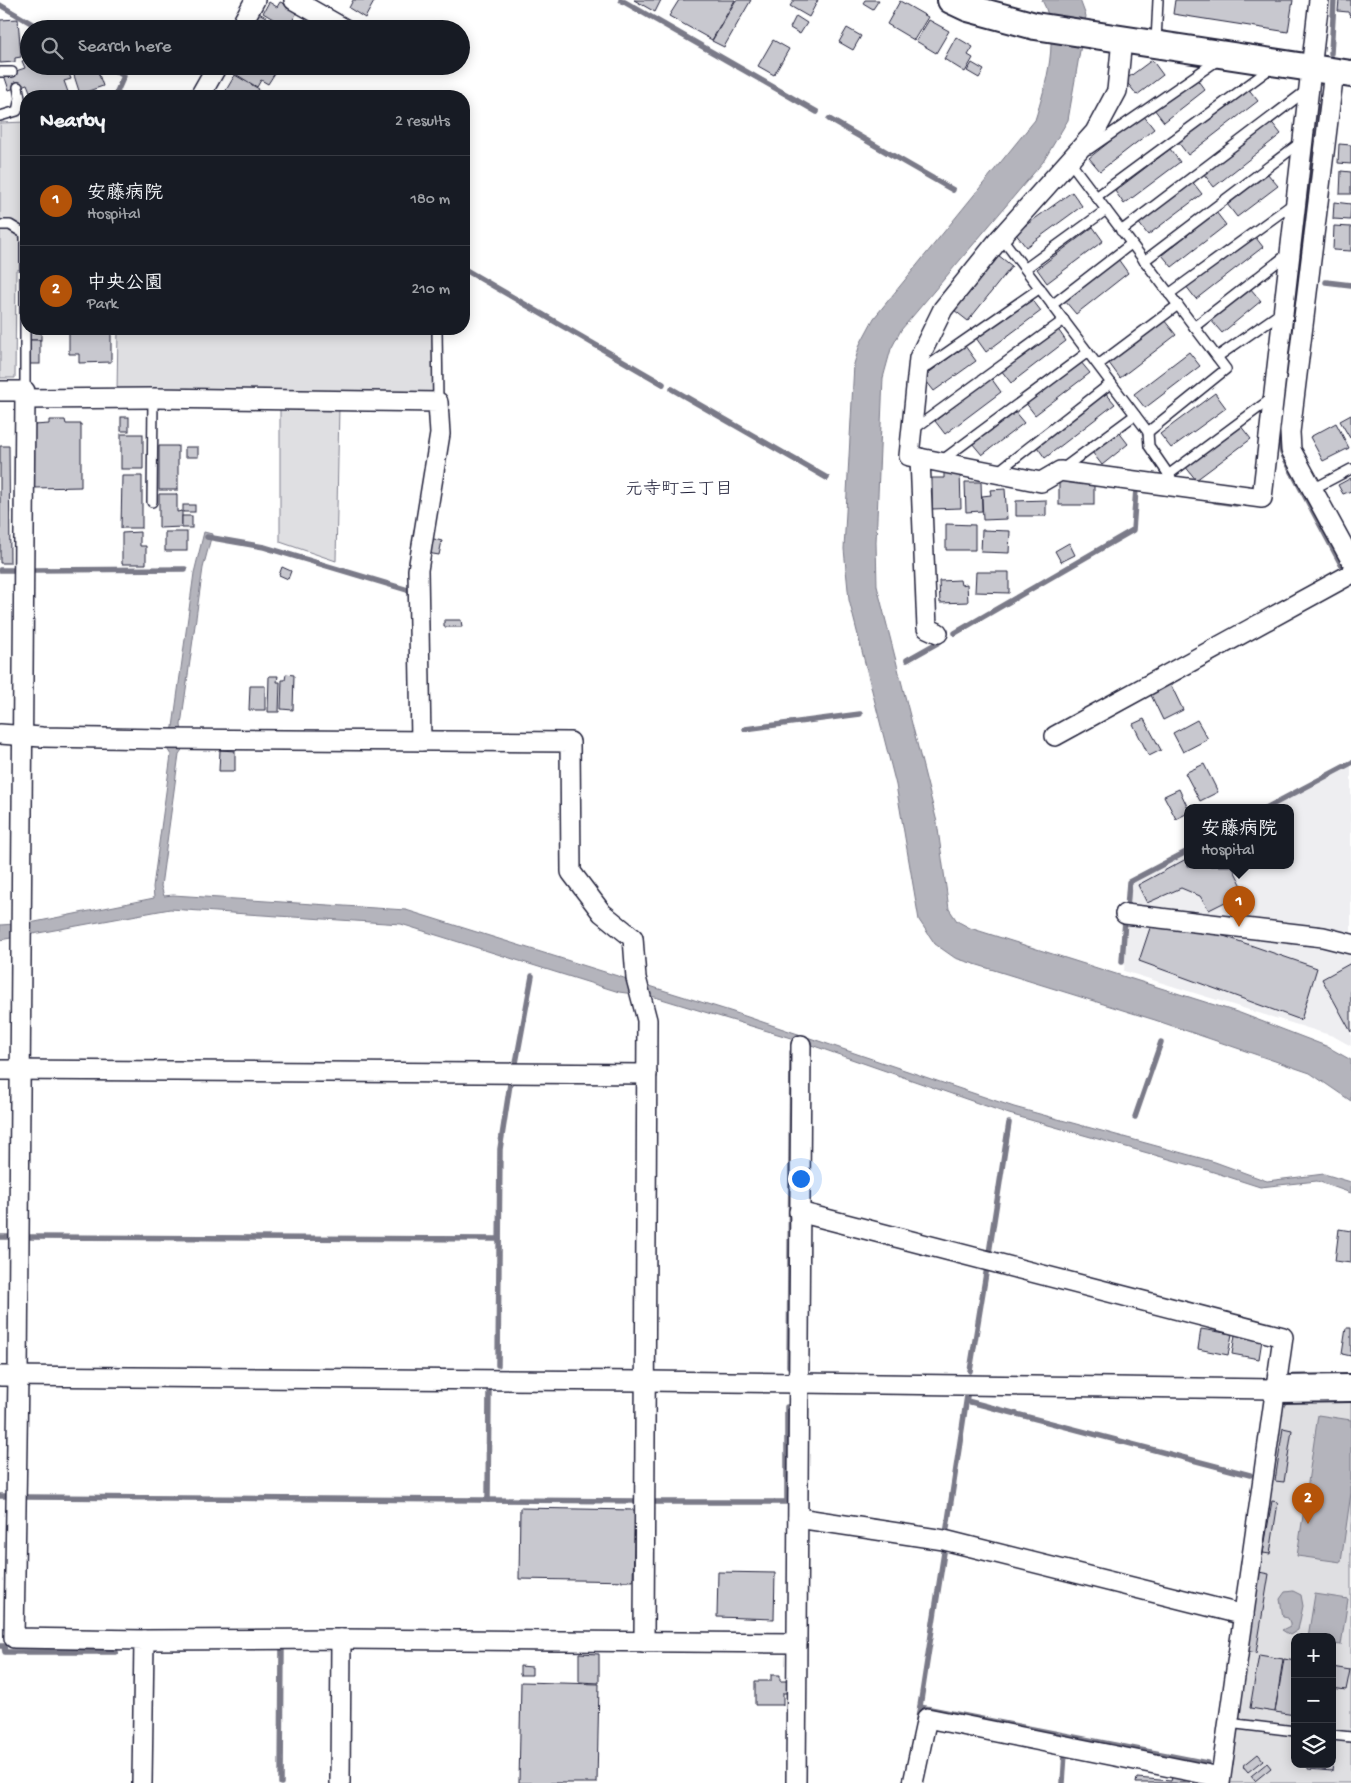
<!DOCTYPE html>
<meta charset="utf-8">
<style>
:root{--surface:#171b24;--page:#242831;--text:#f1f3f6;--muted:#9ea1a6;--line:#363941;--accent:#b45309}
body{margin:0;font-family:"Gochi Hand","Klee One",sans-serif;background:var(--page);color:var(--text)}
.controls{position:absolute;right:15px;bottom:15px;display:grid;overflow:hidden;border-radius:10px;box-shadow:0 2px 12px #0003}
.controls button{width:45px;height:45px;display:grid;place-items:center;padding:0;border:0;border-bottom:1px solid var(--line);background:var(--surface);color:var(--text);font:25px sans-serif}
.you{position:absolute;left:800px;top:1178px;width:18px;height:18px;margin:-12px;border:4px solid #fff;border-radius:50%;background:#1a73e8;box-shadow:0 0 0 8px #1a73e833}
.badge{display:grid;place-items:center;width:32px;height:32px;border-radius:50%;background:var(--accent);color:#fff;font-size:16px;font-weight:700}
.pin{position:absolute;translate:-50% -41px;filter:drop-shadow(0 1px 2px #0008)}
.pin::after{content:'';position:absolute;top:26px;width:18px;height:15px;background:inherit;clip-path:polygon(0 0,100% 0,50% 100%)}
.popup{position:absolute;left:1184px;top:804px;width:110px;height:65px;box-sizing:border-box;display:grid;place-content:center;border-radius:10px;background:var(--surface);filter:drop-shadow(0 1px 4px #0005);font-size:16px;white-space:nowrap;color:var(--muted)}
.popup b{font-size:19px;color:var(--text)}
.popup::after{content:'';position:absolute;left:50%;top:100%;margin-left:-10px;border:10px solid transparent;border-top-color:var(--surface)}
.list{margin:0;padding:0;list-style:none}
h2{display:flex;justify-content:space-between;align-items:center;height:65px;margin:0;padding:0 20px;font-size:21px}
h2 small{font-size:16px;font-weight:400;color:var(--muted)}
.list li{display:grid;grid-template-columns:32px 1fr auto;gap:15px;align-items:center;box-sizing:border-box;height:90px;padding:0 20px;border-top:1px solid var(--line)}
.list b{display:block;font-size:19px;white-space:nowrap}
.list p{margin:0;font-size:16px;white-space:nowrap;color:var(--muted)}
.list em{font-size:16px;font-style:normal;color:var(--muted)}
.icon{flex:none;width:28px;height:28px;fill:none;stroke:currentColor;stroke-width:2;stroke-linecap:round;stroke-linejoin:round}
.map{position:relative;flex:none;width:1351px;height:1783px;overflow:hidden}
.search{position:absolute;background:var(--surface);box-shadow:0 2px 12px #0003;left:20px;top:20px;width:450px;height:55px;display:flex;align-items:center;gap:12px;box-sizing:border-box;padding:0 18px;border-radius:28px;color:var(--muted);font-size:19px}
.panel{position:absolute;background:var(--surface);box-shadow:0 2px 12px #0003;left:20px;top:90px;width:450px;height:245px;border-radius:20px}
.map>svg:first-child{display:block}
.built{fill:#eeeef1}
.green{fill:#dfdfe2;stroke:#80808e;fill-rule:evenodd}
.water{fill:#b4b4bc;stroke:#7a7a88}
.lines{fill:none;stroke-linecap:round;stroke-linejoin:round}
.stream{stroke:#7a7a88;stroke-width:5.5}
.building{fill:#c8c8cf;stroke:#22223b}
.lane-casing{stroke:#22223b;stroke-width:12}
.street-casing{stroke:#22223b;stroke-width:22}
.secondary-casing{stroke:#22223b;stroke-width:30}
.lane{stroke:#fff;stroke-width:9}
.street{stroke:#fff;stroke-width:19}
.secondary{stroke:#fff;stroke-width:26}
.labels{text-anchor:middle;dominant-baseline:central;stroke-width:4.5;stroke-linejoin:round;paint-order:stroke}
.neighbourhood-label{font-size:18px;fill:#22223b;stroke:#fff}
</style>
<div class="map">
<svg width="1351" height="1783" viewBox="0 0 1351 1783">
<rect width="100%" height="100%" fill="#fff"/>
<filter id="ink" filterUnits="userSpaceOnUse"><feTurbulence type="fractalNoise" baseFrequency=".02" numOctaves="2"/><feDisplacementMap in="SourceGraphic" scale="10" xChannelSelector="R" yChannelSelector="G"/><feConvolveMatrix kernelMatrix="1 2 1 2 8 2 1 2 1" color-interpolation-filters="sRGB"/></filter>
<g filter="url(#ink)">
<path class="built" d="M1351,766V1046L1333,1036L1124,971L1131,884L1188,854V866H1290V808H1272Z"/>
<g class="green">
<path d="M26,122V269L16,270L15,378H0V123Z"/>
<path d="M118,329H432L433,392L430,395L117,391Z"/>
<path d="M280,404L339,406L336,561L280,542Z"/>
<path d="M1290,1399H1351V1783H1229L1233,1743L1280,1411ZM1295,1637H1332V1764H1295Z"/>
</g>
<g class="water">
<path d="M1042,0H1080L1086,16L1068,120L1043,162L901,330L891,349L883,378L876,542L877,586L937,822L949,909L957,921L970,928L1240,1013L1326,1046L1351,1060V1101L1310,1073L1155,1020L955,958L935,944L919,920L896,785L849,600L844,549L854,364L860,344L874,318L1035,120C1046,85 1061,35 1042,0Z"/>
<path d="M204,532L212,534L203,568L181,725L184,747L179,754L161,886L164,896L173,895L406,910L733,1012L1014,1107L1215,1162L1267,1181L1324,1174L1351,1182V1193L1317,1181L1260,1187L1201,1168L1009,1114L794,1039L655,997L619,992L401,924L170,909L0,940V925L30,923L154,898L153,887L171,755L166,747L173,727L194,573Z"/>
<path d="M1318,1415L1351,1420V1493L1341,1562L1297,1556Z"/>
<path d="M1293,1591L1301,1595L1303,1606L1298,1630L1290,1635L1282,1630L1290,1626V1623L1288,1618L1283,1617L1280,1599L1285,1592Z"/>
<path d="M1315,1594L1348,1599L1341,1645L1332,1644V1637H1308Z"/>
</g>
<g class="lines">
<g class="stream">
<path d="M621,0L817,112"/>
<path d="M0,5L41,29"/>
<path d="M1331,53L1334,0"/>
<path d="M107,66L124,76L115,96"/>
<path d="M1317,106L1280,439L1282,453L1344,570"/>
<path d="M829,119L953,190"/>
<path d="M464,269L663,384"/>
<path d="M1326,282L1351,285"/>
<path d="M672,389L827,478"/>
<path d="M1215,501L1236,504"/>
<path d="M207,537L264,547L411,591"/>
<path d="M0,570H14"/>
<path d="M33,570L185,569"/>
<path d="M955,633L1133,530L1136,489L1142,490"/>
<path d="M907,660L939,642"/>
<path d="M745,729L860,714"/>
<path d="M1266,808L1351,763"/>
<path d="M1127,909L1129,882L1188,851"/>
<path d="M1122,962L1125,920"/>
<path d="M516,1063L532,976"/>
<path d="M1135,1117L1161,1042"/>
<path d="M0,1237H11"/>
<path d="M29,1237L499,1239"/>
<path d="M989,1253L1009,1123"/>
<path d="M498,1365L500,1149L510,1084"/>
<path d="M789,1366L792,1052"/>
<path d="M970,1371L987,1267"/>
<path d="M967,1401L1250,1475"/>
<path d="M0,1496H8"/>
<path d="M24,1497L638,1501"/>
<path d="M488,1500L489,1390"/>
<path d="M651,1502H787V1407"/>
<path d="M946,1534L967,1396"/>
<path d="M0,1646H4L5,1652H116"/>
<path d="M277,1647H282L281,1783"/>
<path d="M920,1707L1207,1763"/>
<path d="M918,1719L945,1546"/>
<path d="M1063,1783L1065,1753"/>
</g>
</g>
<g class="building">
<path d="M353,0H375L365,18L349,8Z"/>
<path d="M634,0H661L655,12Z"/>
<path d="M679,0H735L712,40L669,16Z"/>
<path d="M736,0H751L724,47L712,41Z"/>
<path d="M794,0H818L809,17L790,6Z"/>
<path d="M865,0H879L873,9L863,3Z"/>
<path d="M1175,0H1293L1288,32L1173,14Z"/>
<path d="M1339,0H1351V17L1348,12L1338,11Z"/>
<path d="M900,1L928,17L914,40L887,24Z"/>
<path d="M269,2L277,7L280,2L299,9L288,28L263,13Z"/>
<path d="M259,13L286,29H264L254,23Z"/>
<path d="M796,16L807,23L800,34L790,28Z"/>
<path d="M18,19L21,57L15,58V62L0,63V20Z"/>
<path d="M929,20L949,31L936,53L916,41Z"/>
<path d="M847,28L861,36L853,50L839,42Z"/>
<path d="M956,37L973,47L968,55L973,58L965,72L944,59Z"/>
<path d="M773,40L789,49L774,75L758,66Z"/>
<path d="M29,59V66H66L71,79L64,81L68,92L53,96H41L39,91L31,94L27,84L9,90L4,75L25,68L22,61Z"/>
<path d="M1152,60L1163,75L1137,95L1125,80Z"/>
<path d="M972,63L984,70L979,78L967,71Z"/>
<path d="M71,66H96L103,86L80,94Z"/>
<path d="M229,66H263L275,73L268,84L261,80L257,87L227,69Z"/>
<path d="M235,75L259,89L254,96H233L225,92Z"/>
<path d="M1195,77L1205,90L1164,122L1154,109Z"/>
<path d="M1247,87L1258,101L1188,155L1178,142Z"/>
<path d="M1143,115L1154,129L1100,171L1089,158Z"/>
<path d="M1270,120L1281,134L1214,187L1203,173Z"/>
<path d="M1339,144L1351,145V164L1338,163Z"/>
<path d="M1170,149L1180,162L1124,204L1115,191Z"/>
<path d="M1341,171L1351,172V194H1340Z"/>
<path d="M1267,173L1278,186L1237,217L1227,204Z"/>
<path d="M1191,180L1202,194L1148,235L1138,222Z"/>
<path d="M1072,192L1082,206L1026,247L1015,233Z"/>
<path d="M1334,202L1351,204L1350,220L1333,219Z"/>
<path d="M1216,212L1226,225L1172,267L1162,255Z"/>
<path d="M1334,226L1351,227V251L1333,250Z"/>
<path d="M1093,227L1103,241L1047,283L1037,269Z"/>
<path d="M1253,234L1263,247L1196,299L1186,286Z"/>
<path d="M998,255L1012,266L968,321L954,310Z"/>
<path d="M1118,259L1128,273L1076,314L1065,301Z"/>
<path d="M1250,288L1261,301L1222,333L1210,319Z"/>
<path d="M1031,298L1041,311L986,352L976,338Z"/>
<path d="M1164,320L1176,335L1120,378L1109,363Z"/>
<path d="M1057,328L1066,341L1011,383L1001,370Z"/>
<rect x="30" y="329" width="11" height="11"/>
<path d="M69,329H111V362L79,363V354H69Z"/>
<rect x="29" y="340" width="11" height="24"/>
<path d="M965,346L976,361L934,391L923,377Z"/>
<path d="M1189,352L1200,366L1145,408L1134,394Z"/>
<path d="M1080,361L1090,373L1035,415L1025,402Z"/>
<path d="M991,378L1001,392L945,434L935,421Z"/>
<path d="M1104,391L1115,404L1045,458L1035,444Z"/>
<path d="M1215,393L1226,408L1171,448L1160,434Z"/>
<path d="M1014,411L1024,423L982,455L972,443Z"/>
<path d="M1351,415V437L1350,438L1340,421Z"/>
<rect x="121" y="417" width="8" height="14"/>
<path d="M49,420H65L66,424H81V487L34,488V425L49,424Z"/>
<path d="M1336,423L1349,448L1323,461L1310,437Z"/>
<path d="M1240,425L1251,439L1196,480L1185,466Z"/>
<path d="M1118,431L1128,444L1102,465L1092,452Z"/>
<rect x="121" y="434" width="22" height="35"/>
<path d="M0,446H9L10,563H0Z"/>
<rect x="159" y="446" width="19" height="44"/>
<rect x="185" y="447" width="13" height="10"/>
<path d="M944,470H960L961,508L932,509V478H944Z"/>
<path d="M122,476H142V528H121Z"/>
<path d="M1351,478V491L1343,494L1338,485Z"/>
<rect x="1059" y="481" width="35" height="24"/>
<path d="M965,482H981L982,511L966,512Z"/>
<path d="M1005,489L1007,519L983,520L982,496L991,495L990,490Z"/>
<path d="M159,494H177V512L182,511V527L159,528Z"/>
<path d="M1046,500V516H1016V501Z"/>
<rect x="183" y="505" width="12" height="7"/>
<rect x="182" y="516" width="10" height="12"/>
<path d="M946,524L975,525V550H946Z"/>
<path d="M982,530L1010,531L1009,553L981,552Z"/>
<path d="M140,532V546H146V564H122V533Z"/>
<rect x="165" y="532" width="22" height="19"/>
<path d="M430,538L442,541L439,555L427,553Z"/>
<path d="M1069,543L1075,555L1061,562L1055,551Z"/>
<path d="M282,567L291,571L288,579L279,575Z"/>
<path d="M976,572H1009V593L975,592Z"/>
<path d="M960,580L961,585L967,584L968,602L940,603L939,581Z"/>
<path d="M444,620H461L462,627H444Z"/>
<path d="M286,674L294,675L293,710L281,709L282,680H285Z"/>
<path d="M269,676H278L277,682H280L279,712H268Z"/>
<path d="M1170,683L1183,710L1163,720L1150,693Z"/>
<path d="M250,686H265V710H249Z"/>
<path d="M1144,719L1161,750L1149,756L1133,724Z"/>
<path d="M1197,720L1208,739L1183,752L1173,733Z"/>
<path d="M220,750L235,751V771H219Z"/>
<path d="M1204,764L1218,792L1200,801L1185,773Z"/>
<path d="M1179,789L1188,808V813L1176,819L1164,796Z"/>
<path d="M1188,858V866H1232L1245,892L1209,910L1200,896L1181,888L1147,903L1138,885Z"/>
<path d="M1151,925L1221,935L1317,968L1301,1020L1139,961Z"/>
<path d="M1351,963V1032L1322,979Z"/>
<path d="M1339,1229L1351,1231V1263L1335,1261Z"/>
<path d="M1346,1328H1351V1356L1342,1354Z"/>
<path d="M1201,1329L1232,1334L1228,1355L1198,1349Z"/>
<path d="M1235,1335L1262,1340L1259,1359L1232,1354Z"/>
<path d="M1283,1428L1292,1430L1284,1482L1275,1481Z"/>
<path d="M1272,1501L1278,1502L1270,1554L1263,1553Z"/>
<path d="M520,1508L635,1510L633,1581L519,1579Z"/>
<path d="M718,1572L775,1573L774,1619L717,1617Z"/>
<path d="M1259,1572L1269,1574L1256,1653L1247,1651Z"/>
<path d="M579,1653L599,1654V1683L579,1682Z"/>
<path d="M1259,1655L1283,1659L1275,1712L1250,1708Z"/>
<path d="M1284,1659L1295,1661V1715L1275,1712Z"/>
<path d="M520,1666L532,1667V1675H520Z"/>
<path d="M1332,1667L1350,1670L1346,1690L1332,1688Z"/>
<path d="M771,1675H780V1681H787V1693H783V1705H755V1681H771Z"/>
<path d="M521,1682L599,1684L597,1783H519Z"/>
<path d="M1258,1754L1263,1760L1248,1772L1243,1766Z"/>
<path d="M1267,1763L1271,1768L1255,1781L1251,1776Z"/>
<path d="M1308,1764H1333L1332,1771L1308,1769Z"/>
<path d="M1172,1777L1191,1779V1783H1136L1137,1778L1171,1781Z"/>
</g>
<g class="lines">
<defs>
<g id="lane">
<path d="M1156,42L1158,0"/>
<path d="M0,72H12"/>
<path d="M0,116L17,111L20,98L18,87"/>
<path d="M1089,149L1218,60"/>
<path d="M1096,197L1271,68"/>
<path d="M0,225H10L25,234V391"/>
<path d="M1121,231L1307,90"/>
<path d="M1001,237L1148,432L1226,369L1070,162L1072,161"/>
<path d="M1144,261L1301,142"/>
<path d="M1026,268L1106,210"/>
<path d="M1169,294L1294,203"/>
<path d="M1052,305L1131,244"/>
<path d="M1194,327L1289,253"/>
<path d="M437,329L438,402"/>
<path d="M1217,357L1282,312"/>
<path d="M1098,365L1178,305"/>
<path d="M919,372L1040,288"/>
<path d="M914,429L1064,320"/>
<path d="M1148,432L1149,446L1171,478"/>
<path d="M941,461L1088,352"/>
<path d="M1062,469L1135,415"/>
<path d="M996,473L1111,383"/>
<path d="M1168,475L1272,398"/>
<path d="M1313,489L1351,469"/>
<path d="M152,502L153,398"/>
<path d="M1228,1723L1295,1731"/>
<path d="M1332,1735L1351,1737"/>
</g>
<g id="street">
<path d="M294,0L345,29"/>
<path d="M239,29L255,0"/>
<path d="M1122,39L1117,91L1095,132L1001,237L943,309L919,358L909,456L1041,482L1060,471L1262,498L1319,0"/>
<path d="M1334,71L1290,432L1291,450L1351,560"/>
<path d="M200,96L217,66"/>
<path d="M0,391H25L18,1376L14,1638L144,1640L142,1783"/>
<path d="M25,399L153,398L438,402L440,434L418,570L421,741"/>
<path d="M920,458L927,628L938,633"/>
<path d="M0,734L42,737L163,739L570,742L571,872L602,913L633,938L636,978L647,1020L644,1642"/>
<path d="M1055,736L1351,574"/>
<path d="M1125,914L1323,937L1351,944"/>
<path d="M0,1070L647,1074"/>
<path d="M799,1212L1283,1337L1220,1783"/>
<path d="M0,1376L645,1381L1276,1389"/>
<path d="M798,1518L944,1540L1244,1615"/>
<path d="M341,1639L797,1643"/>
<path d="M144,1640L341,1639L340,1783"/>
<path d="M796,1783L801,1045"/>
<path d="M913,1783L927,1718L1220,1777"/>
</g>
<g id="secondary">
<path d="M951,0L968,8L1035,26L1351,74"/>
<path d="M1276,1389L1351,1388"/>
</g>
</defs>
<use href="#lane" class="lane-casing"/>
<use href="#street" class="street-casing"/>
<use href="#secondary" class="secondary-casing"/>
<use href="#lane" class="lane"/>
<use href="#street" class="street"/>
<use href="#secondary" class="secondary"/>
</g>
</g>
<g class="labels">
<g class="neighbourhood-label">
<text x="679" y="490">元寺町三丁目</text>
</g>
</g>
</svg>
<div class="controls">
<button>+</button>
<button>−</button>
<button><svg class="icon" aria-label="layers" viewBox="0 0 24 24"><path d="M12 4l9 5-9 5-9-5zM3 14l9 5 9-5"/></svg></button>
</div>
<div class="you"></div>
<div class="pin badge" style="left:1239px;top:927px">1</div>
<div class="popup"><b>安藤病院</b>Hospital</div>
<div class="pin badge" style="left:1308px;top:1524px">2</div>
<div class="search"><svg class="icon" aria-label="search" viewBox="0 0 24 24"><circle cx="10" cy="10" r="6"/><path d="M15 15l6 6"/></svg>Search here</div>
<section class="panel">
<h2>Nearby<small>2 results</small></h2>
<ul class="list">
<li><span class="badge">1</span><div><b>安藤病院</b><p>Hospital</p></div><em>180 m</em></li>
<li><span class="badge">2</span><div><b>中央公園</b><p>Park</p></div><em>210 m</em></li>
</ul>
</section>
</div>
